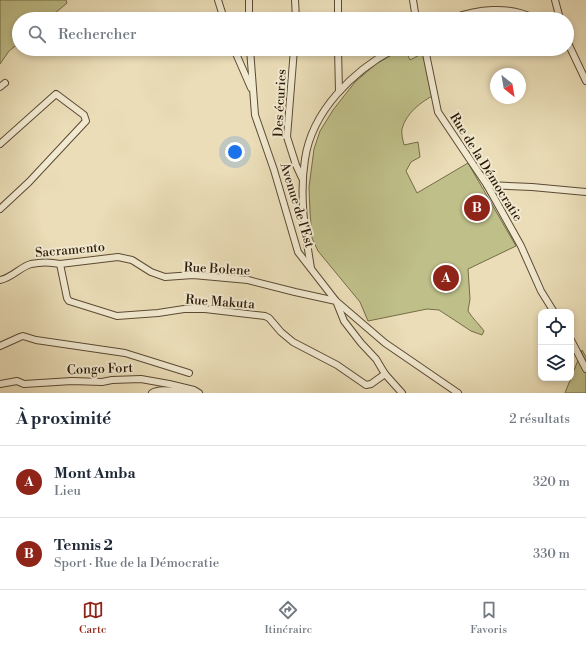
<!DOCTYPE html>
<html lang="fr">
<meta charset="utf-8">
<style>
:root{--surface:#fff;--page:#f6f6f7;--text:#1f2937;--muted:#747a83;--line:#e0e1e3;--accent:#8f2418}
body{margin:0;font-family:"Libre Bodoni",serif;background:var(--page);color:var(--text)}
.controls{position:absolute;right:12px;bottom:12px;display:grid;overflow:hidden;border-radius:8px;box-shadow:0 2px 6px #0003}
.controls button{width:36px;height:36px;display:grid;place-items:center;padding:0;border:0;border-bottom:1px solid var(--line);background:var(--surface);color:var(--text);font:20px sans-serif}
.compass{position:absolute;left:490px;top:68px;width:36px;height:36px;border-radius:50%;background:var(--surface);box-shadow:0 2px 6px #0003;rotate:149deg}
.you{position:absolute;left:235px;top:152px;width:14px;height:14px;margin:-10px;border:3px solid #fff;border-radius:50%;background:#1a73e8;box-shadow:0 0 0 6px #1a73e833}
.badge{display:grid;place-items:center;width:26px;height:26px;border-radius:50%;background:var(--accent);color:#fff;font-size:13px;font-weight:700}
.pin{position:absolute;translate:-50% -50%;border:2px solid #fff;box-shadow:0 1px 4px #0006}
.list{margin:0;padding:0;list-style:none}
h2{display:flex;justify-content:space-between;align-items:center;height:52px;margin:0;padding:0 16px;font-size:17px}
h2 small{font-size:13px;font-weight:400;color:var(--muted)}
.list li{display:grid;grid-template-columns:26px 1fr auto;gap:12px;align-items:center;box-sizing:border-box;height:72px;padding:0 16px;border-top:1px solid var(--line)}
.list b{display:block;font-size:15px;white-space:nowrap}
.list p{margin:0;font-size:13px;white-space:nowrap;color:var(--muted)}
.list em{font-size:13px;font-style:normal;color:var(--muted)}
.icon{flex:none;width:22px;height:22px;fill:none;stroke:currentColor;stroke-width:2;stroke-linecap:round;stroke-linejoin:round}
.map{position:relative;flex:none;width:586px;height:393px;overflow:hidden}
.search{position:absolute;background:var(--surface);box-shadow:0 2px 6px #0003;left:12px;right:12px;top:12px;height:44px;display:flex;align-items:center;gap:10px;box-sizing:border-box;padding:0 14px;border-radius:22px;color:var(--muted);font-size:15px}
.sheet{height:196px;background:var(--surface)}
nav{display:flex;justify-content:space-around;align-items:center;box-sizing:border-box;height:56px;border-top:1px solid var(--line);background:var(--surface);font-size:11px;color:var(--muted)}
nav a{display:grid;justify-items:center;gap:2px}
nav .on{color:var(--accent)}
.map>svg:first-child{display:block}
.green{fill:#bfbf89;stroke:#756c48}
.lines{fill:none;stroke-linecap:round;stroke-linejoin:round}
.minor-casing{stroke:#5b4a34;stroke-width:8}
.minor{stroke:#f1e9d0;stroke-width:6}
.labels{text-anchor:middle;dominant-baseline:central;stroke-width:4;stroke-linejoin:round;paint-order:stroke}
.street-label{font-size:13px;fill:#2b1908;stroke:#f1e9d0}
</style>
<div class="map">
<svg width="586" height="393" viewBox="0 0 586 393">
<rect width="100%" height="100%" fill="#eaddb7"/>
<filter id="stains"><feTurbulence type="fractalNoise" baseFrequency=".005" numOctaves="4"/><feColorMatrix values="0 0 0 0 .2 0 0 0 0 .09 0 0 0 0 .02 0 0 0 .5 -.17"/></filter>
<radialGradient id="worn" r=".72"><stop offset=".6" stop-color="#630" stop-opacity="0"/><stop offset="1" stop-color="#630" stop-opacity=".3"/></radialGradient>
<g class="green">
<path d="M0,0H66L67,3L48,19H19V43L9,51L0,64Z"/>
<path d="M402,49H405L410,60L425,52L434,95C421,102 406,113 402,129C401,134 403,140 404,145L418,142L420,157L411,162L406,171L417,193L468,163L516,246L468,269L470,299L468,311C473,319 479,324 484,331L482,335L471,331L439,310L427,309L368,321L360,302L318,251L312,238L310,212L309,187L314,149L320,131L333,110L355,82L376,64Z"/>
<path d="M582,350L586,357V393H565Z"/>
</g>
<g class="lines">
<defs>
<g id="minor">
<path d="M218,0L224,19"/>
<path d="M295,0L296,19"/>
<path d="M413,0L416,19"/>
<path d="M555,0L560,19"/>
<path d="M249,19V0"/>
<path d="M338,19V0"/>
<path d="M450,19C477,9 509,5 535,19"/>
<path d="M567,41L586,81"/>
<path d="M234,49L251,88"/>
<path d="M250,49L255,115L274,170L298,252L336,301L385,343L458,393"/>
<path d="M294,49L287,137L296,165L302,178"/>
<path d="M338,49L339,91"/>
<path d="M425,49L438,112L487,185L521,246L541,291L554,312"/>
<path d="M0,87L5,83"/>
<path d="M0,144L56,94L84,115L86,121L29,182L0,209"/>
<path d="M487,185L532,187L586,192"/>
<path d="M60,264L67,298L69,301L117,316L158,313L184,309H205L265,316L269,318L281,332L293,342L337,365L366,385L371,384L385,374"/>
<path d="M311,268C305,232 299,196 305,159C312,111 353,71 394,49"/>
<path d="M0,280C12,278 20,267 31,264C40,262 51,262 60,264L118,257L132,260L151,272L165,277L193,275L248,280L295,292L336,301L344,321L361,343L376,359L385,374L402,393"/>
<path d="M571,340L586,369"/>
<path d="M0,346L20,337L23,336L36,340L125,353L189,373"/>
<path d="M0,384L17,381L24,384L72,381L102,382L112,380L141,379L169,384L194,390L199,393"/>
<path d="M152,393C161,387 181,393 192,392"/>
</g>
</defs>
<use href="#minor" class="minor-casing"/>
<use href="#minor" class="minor"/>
</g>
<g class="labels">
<g class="street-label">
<text transform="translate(280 103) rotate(-87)">Des écuries</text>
<text transform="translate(486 167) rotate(58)">Rue de la Démocratie</text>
<text transform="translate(297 205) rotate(73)">Avenue de l'Est</text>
<text transform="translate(70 250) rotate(-5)">Sacramento</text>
<text transform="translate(217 269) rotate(3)">Rue Bolene</text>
<text transform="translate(220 302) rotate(4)">Rue Makuta</text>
<text transform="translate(100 369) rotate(-2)">Congo Fort</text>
</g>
</g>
<rect width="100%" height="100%" filter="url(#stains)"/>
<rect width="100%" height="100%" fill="url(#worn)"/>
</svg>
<div class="controls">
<button><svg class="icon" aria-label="locate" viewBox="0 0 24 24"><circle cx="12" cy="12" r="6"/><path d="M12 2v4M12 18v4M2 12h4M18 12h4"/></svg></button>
<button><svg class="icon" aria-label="layers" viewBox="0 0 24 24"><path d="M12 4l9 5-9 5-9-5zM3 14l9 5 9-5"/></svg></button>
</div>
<svg class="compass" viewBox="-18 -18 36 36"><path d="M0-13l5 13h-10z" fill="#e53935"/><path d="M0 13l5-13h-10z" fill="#747a83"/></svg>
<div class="you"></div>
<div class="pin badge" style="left:446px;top:278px">A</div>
<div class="pin badge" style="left:477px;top:208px">B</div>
<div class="search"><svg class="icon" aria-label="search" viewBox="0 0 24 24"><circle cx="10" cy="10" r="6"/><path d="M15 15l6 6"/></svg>Rechercher</div>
</div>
<section class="sheet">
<h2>À proximité<small>2 résultats</small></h2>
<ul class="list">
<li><span class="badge">A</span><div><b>Mont Amba</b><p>Lieu</p></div><em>320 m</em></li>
<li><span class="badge">B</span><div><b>Tennis 2</b><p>Sport · Rue de la Démocratie</p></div><em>330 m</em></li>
</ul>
</section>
<nav>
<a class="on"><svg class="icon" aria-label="map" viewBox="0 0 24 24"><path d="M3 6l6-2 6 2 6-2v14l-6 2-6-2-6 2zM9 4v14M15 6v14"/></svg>Carte</a>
<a><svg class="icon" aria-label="directions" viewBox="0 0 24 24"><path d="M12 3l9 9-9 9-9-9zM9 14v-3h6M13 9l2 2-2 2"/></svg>Itinéraire</a>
<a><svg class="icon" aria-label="saved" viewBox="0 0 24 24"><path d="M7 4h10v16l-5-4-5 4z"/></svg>Favoris</a>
</nav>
